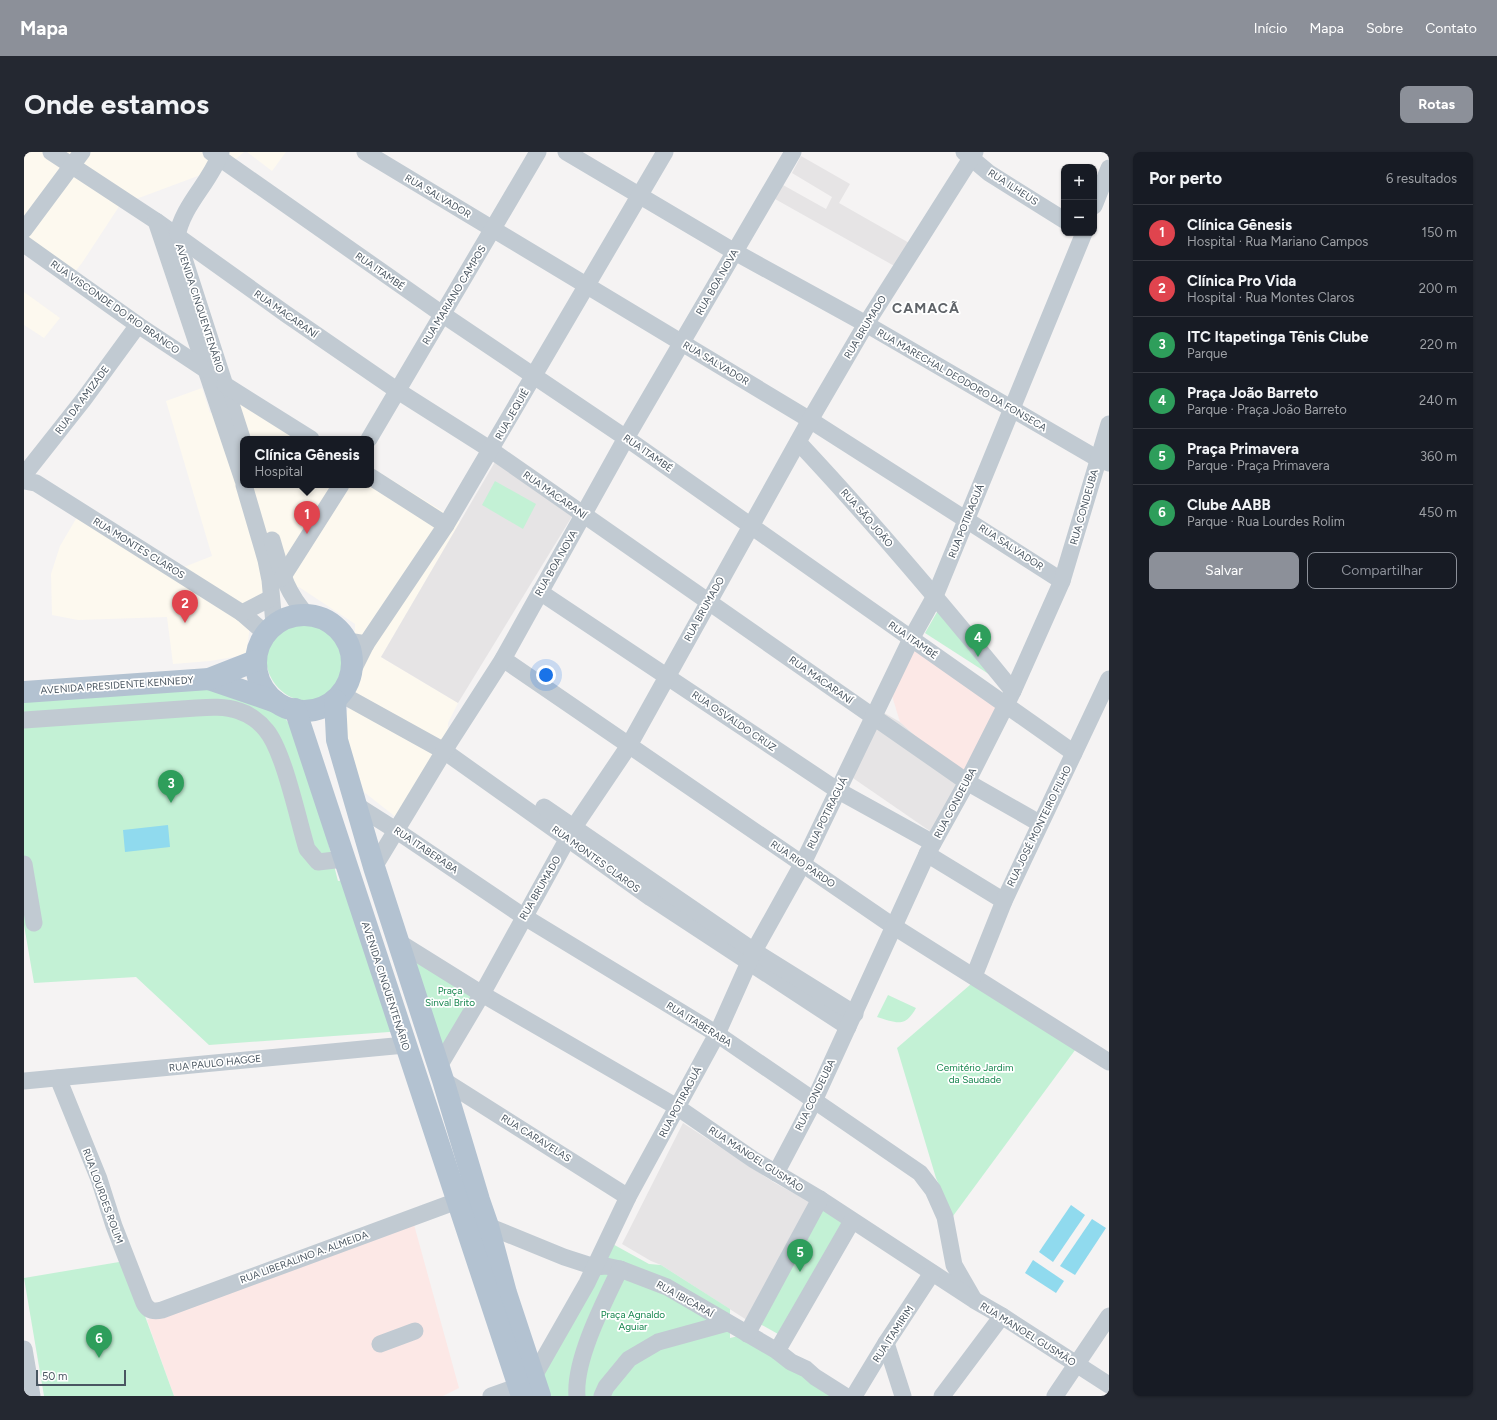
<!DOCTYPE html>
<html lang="pt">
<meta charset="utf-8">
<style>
:root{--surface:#171b24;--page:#242831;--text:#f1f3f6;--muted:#9ea1a6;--line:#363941;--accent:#8c9099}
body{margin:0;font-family:Figtree,sans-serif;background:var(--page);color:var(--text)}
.controls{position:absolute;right:12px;top:12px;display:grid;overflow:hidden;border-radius:8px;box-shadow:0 1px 3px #0004}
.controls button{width:36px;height:36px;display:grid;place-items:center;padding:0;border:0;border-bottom:1px solid var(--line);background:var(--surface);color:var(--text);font:20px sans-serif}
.scale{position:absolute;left:12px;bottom:10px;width:90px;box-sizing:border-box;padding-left:4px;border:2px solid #4a5661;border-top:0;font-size:11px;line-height:14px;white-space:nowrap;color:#4a5661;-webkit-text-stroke:3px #fff;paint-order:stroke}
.you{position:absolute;left:522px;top:523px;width:14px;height:14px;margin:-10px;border:3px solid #fff;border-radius:50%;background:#1a73e8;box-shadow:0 0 0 6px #1a73e833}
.badge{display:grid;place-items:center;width:26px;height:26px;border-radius:50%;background:var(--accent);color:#fff;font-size:13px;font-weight:700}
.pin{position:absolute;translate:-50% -33px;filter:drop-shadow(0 1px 2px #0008)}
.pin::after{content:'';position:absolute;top:21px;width:14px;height:12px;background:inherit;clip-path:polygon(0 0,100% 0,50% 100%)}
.popup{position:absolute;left:216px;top:284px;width:134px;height:52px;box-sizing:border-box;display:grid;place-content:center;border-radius:8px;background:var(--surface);filter:drop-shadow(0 1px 3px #0005);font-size:13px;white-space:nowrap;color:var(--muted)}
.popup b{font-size:15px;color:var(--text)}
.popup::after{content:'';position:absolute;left:50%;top:100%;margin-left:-8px;border:8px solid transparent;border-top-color:var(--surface)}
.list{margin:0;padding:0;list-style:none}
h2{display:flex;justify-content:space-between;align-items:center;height:52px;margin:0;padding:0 16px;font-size:17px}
h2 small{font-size:13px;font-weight:400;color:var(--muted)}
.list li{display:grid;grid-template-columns:26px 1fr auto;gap:12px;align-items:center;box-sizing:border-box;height:56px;padding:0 16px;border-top:1px solid var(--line)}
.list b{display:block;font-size:15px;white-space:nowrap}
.list p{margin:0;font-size:13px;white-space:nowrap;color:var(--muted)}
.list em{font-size:13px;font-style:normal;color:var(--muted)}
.actions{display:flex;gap:8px;padding:12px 16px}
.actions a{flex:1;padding:9px 0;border:1px solid var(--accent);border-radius:8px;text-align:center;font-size:14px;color:var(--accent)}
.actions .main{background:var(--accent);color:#fff}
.map{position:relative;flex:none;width:1085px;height:1244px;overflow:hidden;border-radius:8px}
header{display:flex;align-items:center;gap:24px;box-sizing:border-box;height:56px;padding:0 20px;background:var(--accent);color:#fff}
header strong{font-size:19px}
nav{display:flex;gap:22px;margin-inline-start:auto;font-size:14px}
.intro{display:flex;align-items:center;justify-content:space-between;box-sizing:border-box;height:96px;padding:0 24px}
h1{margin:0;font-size:28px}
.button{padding:10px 18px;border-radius:8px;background:var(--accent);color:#fff;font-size:14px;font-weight:700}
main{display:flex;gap:24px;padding:0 24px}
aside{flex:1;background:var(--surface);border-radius:8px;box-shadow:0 1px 3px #0004}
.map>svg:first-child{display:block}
.commercial{fill:#fdf9ef}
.education{fill:#e6e4e5}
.medical{fill:#fce8e6}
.green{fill:#c3f1d5}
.water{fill:#90daee}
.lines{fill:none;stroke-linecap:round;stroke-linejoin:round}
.minor{stroke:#c1cad2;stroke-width:17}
.major{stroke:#b3c2d1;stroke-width:22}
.labels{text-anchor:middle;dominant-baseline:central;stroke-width:3.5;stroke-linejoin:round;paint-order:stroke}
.street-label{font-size:10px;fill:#4a5661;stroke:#fff}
.park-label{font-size:10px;fill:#17864f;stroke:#fff}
.district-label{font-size:14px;font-weight:bold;letter-spacing:1px;fill:#5f6368;stroke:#fff}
</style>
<header>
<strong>Mapa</strong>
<nav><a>Início</a><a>Mapa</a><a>Sobre</a><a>Contato</a></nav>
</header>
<div class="intro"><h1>Onde estamos</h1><a class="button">Rotas</a></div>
<main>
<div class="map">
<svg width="1085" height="1244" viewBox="0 0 1085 1244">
<rect width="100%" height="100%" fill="#f5f3f3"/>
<g class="commercial">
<path d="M0,0H220L206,12L96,53L58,111L46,126L0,95Z"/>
<path d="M223,0H262L248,19Z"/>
<path d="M0,140L36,166L20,186L0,173Z"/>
<path d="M178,236L186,261L229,248L295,287H219V333H347V315L436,370L357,505L434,551L424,571L423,600L378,670L340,640L317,569L329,549L331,472L275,435L245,439L226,474L222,503L186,509L149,512L143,465L54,468L28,463L27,422L36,394L59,355L155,417L188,404L142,249Z"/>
</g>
<g class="education">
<path d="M777,4L826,32L815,51L887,92L874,116L751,47L759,33L802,57L808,45L768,21Z"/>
<path d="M475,303L555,353L434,551L357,505Z"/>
<path d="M855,558L876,570L943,630L916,686L826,624Z"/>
<path d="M659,971L751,1031L790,1052L729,1172L637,1113L627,1109L598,1092Z"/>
</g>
<g class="medical">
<path d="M887,487L981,552L943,630L876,570L865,534Z"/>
<path d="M389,1069L435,1236L419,1244H150L123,1168Z"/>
</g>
<g class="green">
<path d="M471,329L512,352L499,377L458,353Z"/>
<path d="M920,448L988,537L901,481Z"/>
<path d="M275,468C302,471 335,494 318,524C278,593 197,499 275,468Z"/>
<path d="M191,528L251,552L278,590L314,729L331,726L379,879L185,893L112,825L10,831L0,773V545Z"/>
<path d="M386,791L457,836L420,903Z"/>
<path d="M954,826L1057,890L929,1064L912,1026L873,896Z"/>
<path d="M864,843L892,856C881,876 873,871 853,865Z"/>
<path d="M796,1056L820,1069L754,1182L736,1172Z"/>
<path d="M585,1090L625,1112L637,1113L706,1157V1186L723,1182L822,1244H516L514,1240L528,1192Z"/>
<path d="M101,1109L150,1244H20L0,1126Z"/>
</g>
<g class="water">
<path d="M144,673L146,695L101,700L99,678Z"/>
<path d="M1047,1053L1061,1063L1029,1110L1015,1100Z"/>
<path d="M1068,1067L1082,1076L1051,1123L1036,1114Z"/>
<path d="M1009,1108L1040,1129L1032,1141L1001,1121Z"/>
</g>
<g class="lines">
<g class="minor">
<path d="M27,0L132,69L262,162L374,239L467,298L943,630L1015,671"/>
<path d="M187,0L418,162L602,286L1050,601"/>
<path d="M197,0C187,30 158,53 153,85L219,289"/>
<path d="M341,0L786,268L1038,429"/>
<path d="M542,0L711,100L842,172L1074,307L1085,311"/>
<path d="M940,0L965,21L1040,68"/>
<path d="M1070,54L1085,16"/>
<path d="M132,69L219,328"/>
<path d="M0,78L58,0"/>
<path d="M0,92L114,173L182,218"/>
<path d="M201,233L287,287"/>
<path d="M345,287L514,0"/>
<path d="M774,290C849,370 920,454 989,539"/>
<path d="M0,323L60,247L114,173"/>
<path d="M347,325L422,373"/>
<path d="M0,329L12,331L218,461L241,481"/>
<path d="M220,333L242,408L246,428L250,472"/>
<path d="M248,388C257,418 261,439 283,463"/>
<path d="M258,426L317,333"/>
<path d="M516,440L813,638L909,691"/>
<path d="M218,461L247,446"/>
<path d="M324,489L342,492"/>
<path d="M479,507L869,774L1085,910"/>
<path d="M328,520L342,492L422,373L641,0"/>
<path d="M317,542L420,599L627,746L824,875"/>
<path d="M0,568L172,556C186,555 201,554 215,559C225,562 236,570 242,578C260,599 274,668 283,697L294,710L320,707"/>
<path d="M332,653L373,679L499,764L693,882L896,1021L909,1038L921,1065L930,1113L949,1146"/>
<path d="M520,655L730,799L831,862"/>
<path d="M903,702L980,749"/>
<path d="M0,712L10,771"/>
<path d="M350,715L425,591L479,507L602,286L769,0"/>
<path d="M373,789L458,842L653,955L730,1008L796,1047L950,1148L978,1164L1085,1233"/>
<path d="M950,824L980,749L1085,527"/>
<path d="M414,916L458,842L550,675L604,595L786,268L842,172L951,0"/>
<path d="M34,926L75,1027L90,1074L120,1151C124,1159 130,1160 138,1158L433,1049"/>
<path d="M419,928L604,1045"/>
<path d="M0,929L381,893"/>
<path d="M752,1021L790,949L903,702L943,630L989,539L1038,429L1085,272"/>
<path d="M464,1074L540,1105L571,1115L582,1114L596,1117L643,1135L753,1199L767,1210L782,1217L791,1225L821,1244"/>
<path d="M723,1182L796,1047"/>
<path d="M862,1191L879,1244"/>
<path d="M356,1192L391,1179"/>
<path d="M0,1197L8,1244"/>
<path d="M753,1199L828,1069"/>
<path d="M510,1224L563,1131L604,1045L693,882L730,799L779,711L887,487L911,444L1060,81"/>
<path d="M467,1244L495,1234"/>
<path d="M553,1244C550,1208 580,1150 596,1117"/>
<path d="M578,1244L582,1235L605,1207L634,1190L703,1171"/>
<path d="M830,1244L862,1191L908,1121"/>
<path d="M918,1244L978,1164"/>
<path d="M1031,1244L1085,1164"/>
</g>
<g class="major">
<circle cx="280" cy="511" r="48"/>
<path d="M185,527L252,550"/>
<path d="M0,540L185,527L231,509"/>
<path d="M311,548L313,588L350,715L419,928L455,1048L464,1074L482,1141L516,1244"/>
<path d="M271,557L498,1244"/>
</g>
</g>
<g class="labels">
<g class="street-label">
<text transform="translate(989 35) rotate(33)">RUA ILHEUS</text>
<text transform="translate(414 44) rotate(31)">RUA SALVADOR</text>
<text transform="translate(356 119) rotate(35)">RUA ITAMBÉ</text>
<text transform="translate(693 130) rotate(-60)">RUA BOA NOVA</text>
<text transform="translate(430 143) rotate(-59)">RUA MARIANO CAMPOS</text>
<text transform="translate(91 155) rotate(35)">RUA VISCONDE DO RIO BRANCO</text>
<text transform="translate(176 156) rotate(72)">AVENIDA CINQUENTENÁRIO</text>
<text transform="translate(262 162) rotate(35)">RUA MACARANÍ</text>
<text transform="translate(841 175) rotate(-59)">RUA BRUMADO</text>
<text transform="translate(692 211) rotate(31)">RUA SALVADOR</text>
<text transform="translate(938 228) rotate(30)">RUA MARECHAL DEODORO DA FONSECA</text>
<text transform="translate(58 248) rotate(-53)">RUA DA AMIZADE</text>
<text transform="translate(488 262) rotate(-60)">RUA JEQUIÉ</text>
<text transform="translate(624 301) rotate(35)">RUA ITAMBÉ</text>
<text transform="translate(531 343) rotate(35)">RUA MACARANÍ</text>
<text transform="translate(1060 355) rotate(-74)">RUA CONDEUBA</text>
<text transform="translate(843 366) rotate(49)">RUA SÃO JOÃO</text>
<text transform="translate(942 369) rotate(-68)">RUA POTIRAGUÁ</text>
<text transform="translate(987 395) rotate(33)">RUA SALVADOR</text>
<text transform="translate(115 396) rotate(32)">RUA MONTES CLAROS</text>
<text transform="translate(532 411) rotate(-60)">RUA BOA NOVA</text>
<text transform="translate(680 457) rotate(-61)">RUA BRUMADO</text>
<text transform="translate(889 488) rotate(35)">RUA ITAMBÉ</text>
<text transform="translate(797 528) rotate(35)">RUA MACARANÍ</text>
<text transform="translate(93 533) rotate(-4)">AVENIDA PRESIDENTE KENNEDY</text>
<text transform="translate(710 569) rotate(34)">RUA OSVALDO CRUZ</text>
<text transform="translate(931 651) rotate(-62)">RUA CONDEUBA</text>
<text transform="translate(803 661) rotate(-64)">RUA POTIRAGUÁ</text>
<text transform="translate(1015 674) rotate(-64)">RUA JOSÉ MONTEIRO FILHO</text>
<text transform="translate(402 698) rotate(34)">RUA ITABERABA</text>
<text transform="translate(572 707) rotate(36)">RUA MONTES CLAROS</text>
<text transform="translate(779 712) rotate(34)">RUA RIO PARDO</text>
<text transform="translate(516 736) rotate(-60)">RUA BRUMADO</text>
<text transform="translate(362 834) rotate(72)">AVENIDA CINQUENTENÁRIO</text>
<text transform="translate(675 872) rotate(32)">RUA ITABERABA</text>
<text transform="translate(191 911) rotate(-6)">RUA PAULO HAGGE</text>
<text transform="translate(791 943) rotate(-64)">RUA CONDEUBA</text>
<text transform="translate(656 950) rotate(-62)">RUA POTIRAGUÁ</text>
<text transform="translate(512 986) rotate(32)">RUA CARAVELAS</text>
<text transform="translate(732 1007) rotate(33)">RUA MANOEL GUSMÃO</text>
<text transform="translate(79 1044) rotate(70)">RUA LOURDES ROLIM</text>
<text transform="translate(280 1105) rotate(-20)">RUA LIBERALINO A. ALMEIDA</text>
<text transform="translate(661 1147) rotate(29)">RUA IBICARAÍ</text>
<text transform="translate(869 1182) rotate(-57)">RUA ITAMIRIM</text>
<text transform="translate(1004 1182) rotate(32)">RUA MANOEL GUSMÃO</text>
</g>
<g class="park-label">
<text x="426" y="838">Praça<tspan x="426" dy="12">Sinval Brito</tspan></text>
<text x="951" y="915">Cemitério Jardim<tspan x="951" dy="12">da Saudade</tspan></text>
<text x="609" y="1162">Praça Agnaldo<tspan x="609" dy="12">Aguiar</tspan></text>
</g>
<g class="district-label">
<text x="902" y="156">CAMACÃ</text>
</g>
</g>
</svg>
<div class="controls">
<button>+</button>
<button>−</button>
</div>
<div class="scale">50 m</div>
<div class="you"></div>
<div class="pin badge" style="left:283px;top:382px;background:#e0444e">1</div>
<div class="popup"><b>Clínica Gênesis</b>Hospital</div>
<div class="pin badge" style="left:161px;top:471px;background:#e0444e">2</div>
<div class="pin badge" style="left:147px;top:651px;background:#2e9e5b">3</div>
<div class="pin badge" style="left:954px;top:505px;background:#2e9e5b">4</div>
<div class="pin badge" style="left:776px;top:1120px;background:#2e9e5b">5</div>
<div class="pin badge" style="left:75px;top:1206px;background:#2e9e5b">6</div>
</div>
<aside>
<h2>Por perto<small>6 resultados</small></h2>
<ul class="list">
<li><span class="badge" style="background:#e0444e">1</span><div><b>Clínica Gênesis</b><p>Hospital · Rua Mariano Campos</p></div><em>150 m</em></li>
<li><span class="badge" style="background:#e0444e">2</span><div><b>Clínica Pro Vida</b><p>Hospital · Rua Montes Claros</p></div><em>200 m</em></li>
<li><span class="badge" style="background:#2e9e5b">3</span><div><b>ITC Itapetinga Tênis Clube</b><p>Parque</p></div><em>220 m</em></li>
<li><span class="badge" style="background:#2e9e5b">4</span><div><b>Praça João Barreto</b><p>Parque · Praça João Barreto</p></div><em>240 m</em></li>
<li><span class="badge" style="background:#2e9e5b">5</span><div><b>Praça Primavera</b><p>Parque · Praça Primavera</p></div><em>360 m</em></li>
<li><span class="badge" style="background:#2e9e5b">6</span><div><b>Clube AABB</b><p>Parque · Rua Lourdes Rolim</p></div><em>450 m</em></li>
</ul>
<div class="actions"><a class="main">Salvar</a><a>Compartilhar</a></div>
</aside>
</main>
